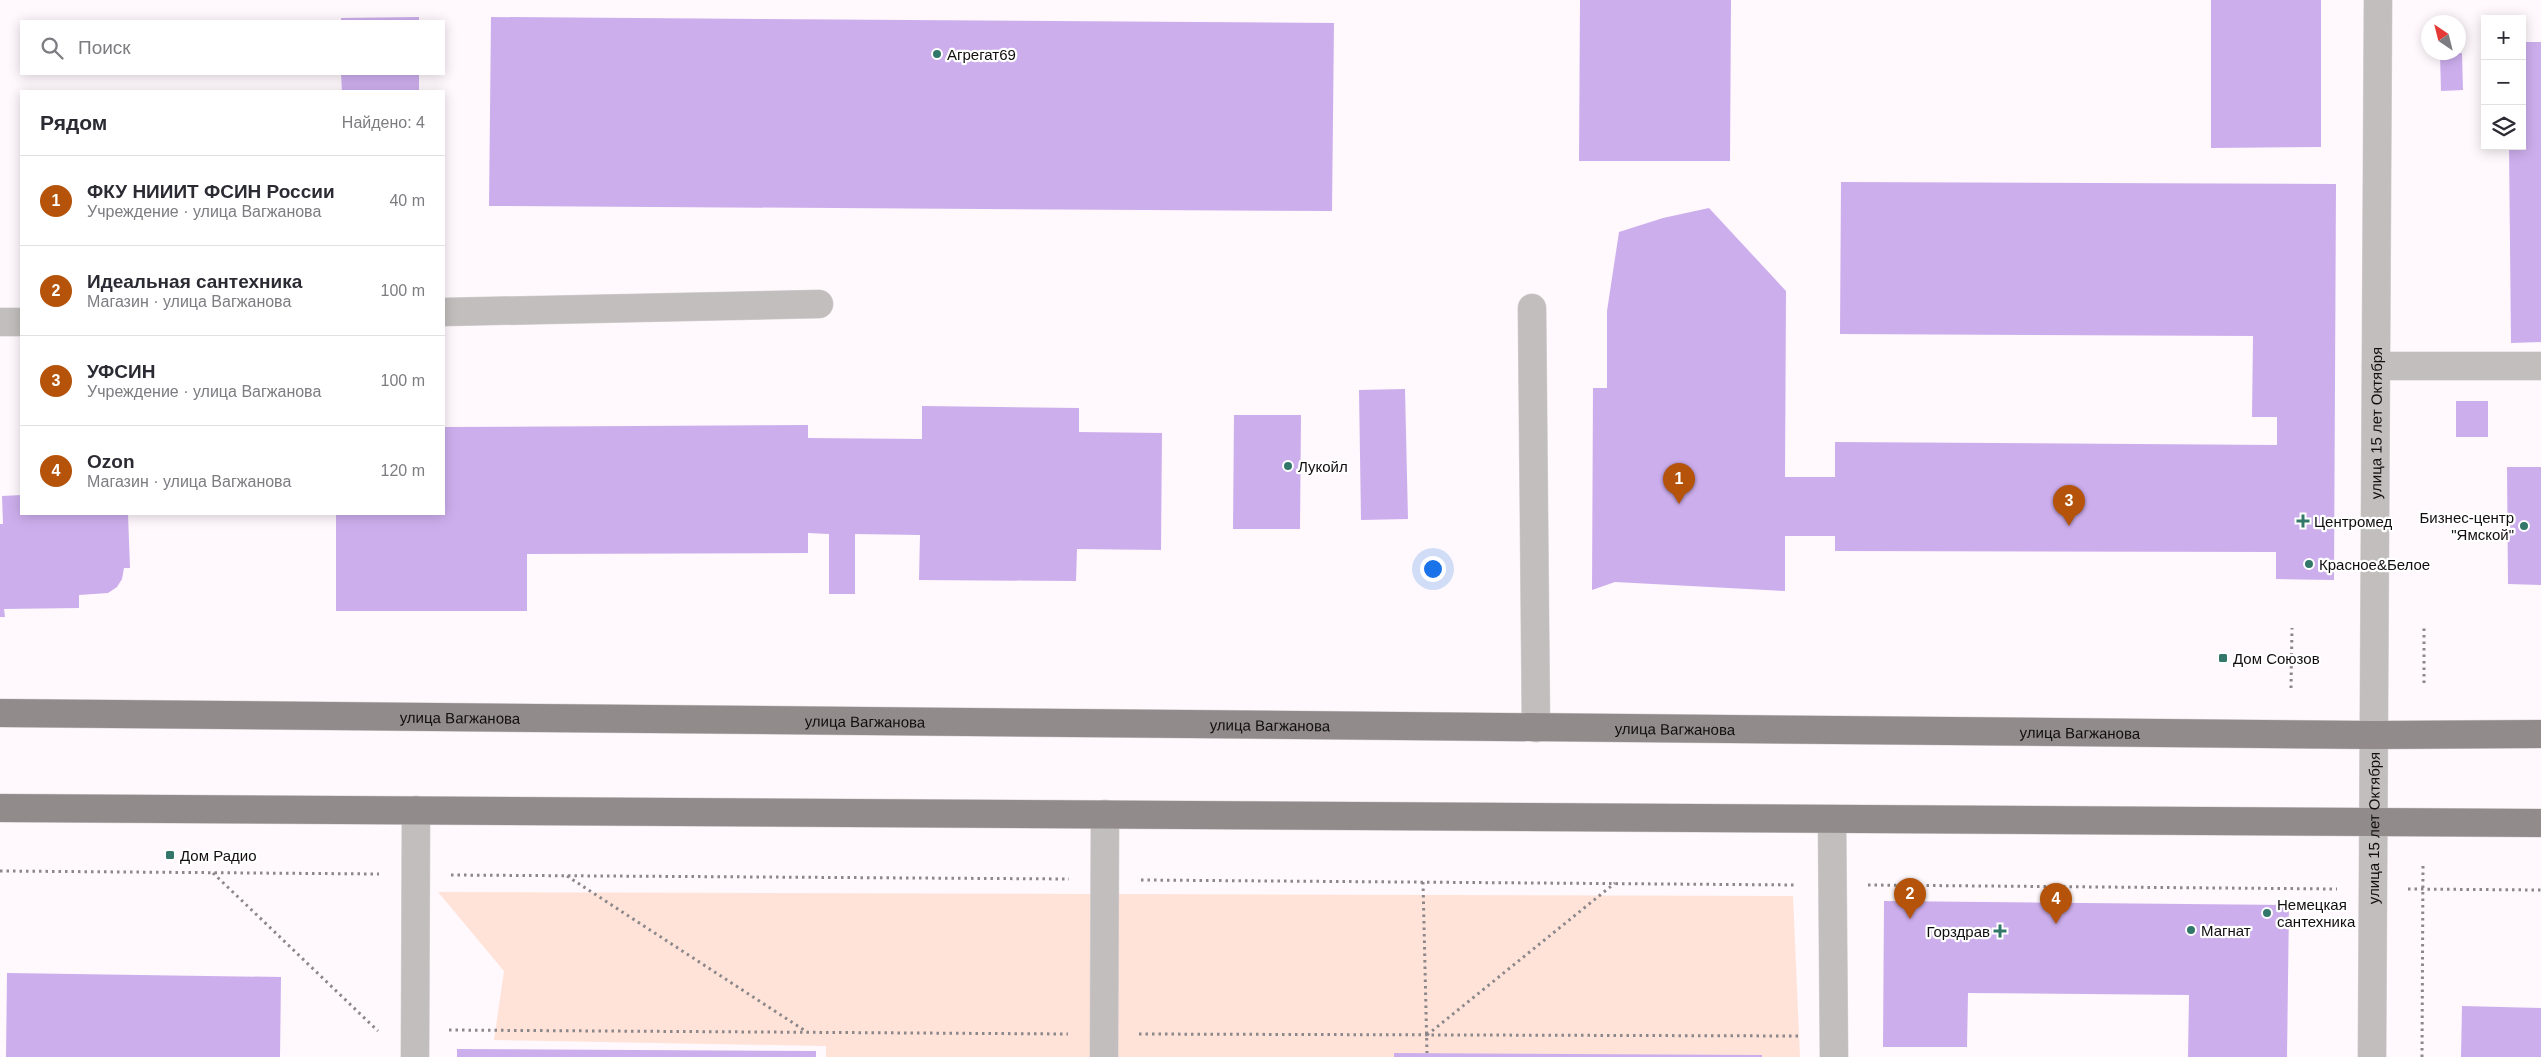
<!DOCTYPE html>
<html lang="ru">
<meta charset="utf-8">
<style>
:root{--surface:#fff;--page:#f7f7f7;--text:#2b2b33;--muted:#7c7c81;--line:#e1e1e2;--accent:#b45309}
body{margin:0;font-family:Arial,sans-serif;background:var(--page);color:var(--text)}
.controls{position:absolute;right:15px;top:15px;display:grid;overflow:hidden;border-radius:0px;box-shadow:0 2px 12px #0003}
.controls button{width:45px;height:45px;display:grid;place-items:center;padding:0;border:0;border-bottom:1px solid var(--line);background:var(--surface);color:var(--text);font:25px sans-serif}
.compass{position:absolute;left:2421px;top:15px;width:45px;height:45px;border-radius:50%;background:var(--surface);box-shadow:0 2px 12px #0003;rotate:325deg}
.you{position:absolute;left:1432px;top:568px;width:18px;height:18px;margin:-12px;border:4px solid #fff;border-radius:50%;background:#1a73e8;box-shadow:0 0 0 8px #1a73e833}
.badge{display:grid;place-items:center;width:32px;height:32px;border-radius:50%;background:var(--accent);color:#fff;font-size:16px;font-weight:700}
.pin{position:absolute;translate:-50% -41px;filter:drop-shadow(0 1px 2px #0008)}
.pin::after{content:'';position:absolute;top:26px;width:18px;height:15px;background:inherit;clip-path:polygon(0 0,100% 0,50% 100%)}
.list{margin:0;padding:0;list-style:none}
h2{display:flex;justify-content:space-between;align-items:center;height:65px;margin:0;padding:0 20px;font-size:21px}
h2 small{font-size:16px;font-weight:400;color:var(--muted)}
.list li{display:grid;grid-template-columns:32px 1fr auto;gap:15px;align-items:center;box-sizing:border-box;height:90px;padding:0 20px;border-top:1px solid var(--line)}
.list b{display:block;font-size:19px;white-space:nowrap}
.list p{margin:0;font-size:16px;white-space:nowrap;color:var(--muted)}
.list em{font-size:16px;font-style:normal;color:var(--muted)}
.icon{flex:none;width:28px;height:28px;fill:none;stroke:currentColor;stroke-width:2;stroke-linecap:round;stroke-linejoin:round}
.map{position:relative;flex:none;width:2541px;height:1057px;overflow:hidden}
.search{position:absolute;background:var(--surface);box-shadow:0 2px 12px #0003;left:20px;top:20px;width:425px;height:55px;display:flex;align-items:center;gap:12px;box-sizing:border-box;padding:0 18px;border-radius:0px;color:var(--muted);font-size:19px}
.panel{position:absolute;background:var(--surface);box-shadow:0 2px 12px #0003;left:20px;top:90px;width:425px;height:425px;border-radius:0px}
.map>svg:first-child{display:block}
.green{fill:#ffe3d8}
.building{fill:#cdaeed}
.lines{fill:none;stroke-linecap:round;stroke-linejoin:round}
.minor-casing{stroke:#d9d3d6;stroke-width:29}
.major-casing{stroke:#d9d3d6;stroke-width:29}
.path{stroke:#8c878a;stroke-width:3;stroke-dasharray:2.5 4;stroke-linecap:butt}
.minor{stroke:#c2bebe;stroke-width:28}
.major{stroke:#928b8b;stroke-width:28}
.poi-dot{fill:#32776a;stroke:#fff;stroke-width:2}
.labels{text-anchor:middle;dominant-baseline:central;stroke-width:4.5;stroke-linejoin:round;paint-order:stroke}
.poi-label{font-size:15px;fill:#110e10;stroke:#fff;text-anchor:start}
.street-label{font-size:15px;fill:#110e10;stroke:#fff}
</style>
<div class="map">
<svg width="2541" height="1057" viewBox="0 0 2541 1057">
<rect width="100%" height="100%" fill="#fff8fc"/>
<path class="green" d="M438,892L1793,896L1800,1057H826V1046L494,1040L504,971Z"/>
<g class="building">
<path d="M1580,0H1731L1730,161H1579Z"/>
<path d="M2211,0H2321V147L2211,148Z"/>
<path d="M419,17V21H341V18Z"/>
<path d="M491,17L1334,23L1332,211L489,206Z"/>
<path d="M2522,42H2541V342L2511,343L2509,146H2522Z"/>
<path d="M2462,53L2463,90L2441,91L2440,54Z"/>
<path d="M341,74H419V91H342Z"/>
<path d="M2481,76H2485V123H2482Z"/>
<path d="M1841,182L2336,184L2334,580L2276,579V552L1835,551V536H1785V591L1615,582L1592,590L1593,388H1607V311L1619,232L1663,218L1709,208L1786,291L1785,477H1835V442L2277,445V417H2252L2253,336L1840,334Z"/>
<path d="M1405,389L1408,519L1361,520L1359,390Z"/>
<rect x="2456" y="401" width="32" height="36"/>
<path d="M922,406L1079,408V432L1162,433L1161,550L1077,549L1076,581L919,580L920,535L855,534V594H829V534L808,533V553L527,554V611H336V514H444V427L808,425V438L922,439Z"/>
<path d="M1234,415H1301L1300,529H1233Z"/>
<path d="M2507,467H2541V585L2508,584Z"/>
<path d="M21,495V514H128L130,568H124L122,579L117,587L108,593L79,595V608L4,609L5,617H0V524H3L2,496Z"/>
<path d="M1884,901L2289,905L2287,1057H2188L2189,995L1968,993L1967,1047H1883Z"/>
<path d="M7,973L281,977L280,1057H6Z"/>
<path d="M2462,1006L2541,1008V1057H2461Z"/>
<path d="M457,1049L816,1051V1057H457Z"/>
<path d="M1394,1053L1762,1055V1057H1394Z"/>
</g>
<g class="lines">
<defs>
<g id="minor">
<path d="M1532,308L1536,728"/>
<path d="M444,312L819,304"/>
<path d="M0,322H21"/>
<path d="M2376,366H2541"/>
<path d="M1832,819L1834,1057"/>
<path d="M415,1057L416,810"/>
<path d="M1104,1057L1105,814"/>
<path id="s1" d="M2372,1057L2378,0"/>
</g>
<g id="major">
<path id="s2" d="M0,713L2374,735L2541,734"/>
<path d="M0,808L2541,823"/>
</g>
</defs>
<use href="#minor" class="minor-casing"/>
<use href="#major" class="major-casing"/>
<g class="path">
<path d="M2424,683V628"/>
<path d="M2291,688L2292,628"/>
<path d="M0,871L379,874"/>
<path d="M213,873L378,1031"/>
<path d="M451,875L1069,879"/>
<path d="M567,876L807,1032"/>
<path d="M1141,880L1797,885"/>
<path d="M1423,882L1427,1053"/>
<path d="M1868,885L2337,889"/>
<path d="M2408,889L2541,890"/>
<path d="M449,1030L1068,1034"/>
<path d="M1139,1034L1798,1036"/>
<path d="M1427,1035L1615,883"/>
<path d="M2422,1057L2423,863"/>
</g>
<use href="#minor" class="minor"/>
<use href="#major" class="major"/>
</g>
<g class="poi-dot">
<circle cx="937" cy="54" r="5"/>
<circle cx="1288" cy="466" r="5"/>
<path d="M2300.5 513.5h5v5h5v5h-5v5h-5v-5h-5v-5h5z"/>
<circle cx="2524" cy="526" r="5"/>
<circle cx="2309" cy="564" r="5"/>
<rect x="2218" y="653" width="10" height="10" rx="2.5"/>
<rect x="165" y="850" width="10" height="10" rx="2.5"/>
<circle cx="2267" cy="913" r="5"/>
<circle cx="2191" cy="930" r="5"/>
<path d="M1997.5 923.5h5v5h5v5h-5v5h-5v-5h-5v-5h5z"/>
</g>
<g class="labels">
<g class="poi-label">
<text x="947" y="54">Агрегат69</text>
<text x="1298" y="466">Лукойл</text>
<text x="2514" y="517" text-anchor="end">Бизнес-центр<tspan x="2514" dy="17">"Ямской"</tspan></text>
<text x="2314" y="521">Центромед</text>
<text x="2319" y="564">Красное&amp;Белое</text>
<text x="2233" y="658">Дом Союзов</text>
<text x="180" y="855">Дом Радио</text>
<text x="2277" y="904">Немецкая<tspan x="2277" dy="17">сантехника</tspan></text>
<text x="2201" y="930">Магнат</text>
<text x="1990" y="931" text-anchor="end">Горздрав</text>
</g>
<g class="street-label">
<text stroke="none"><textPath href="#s1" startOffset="634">улица 15 лет Октября</textPath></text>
<text stroke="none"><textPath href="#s2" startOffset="460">улица Вагжанова</textPath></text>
<text stroke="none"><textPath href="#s2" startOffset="865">улица Вагжанова</textPath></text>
<text stroke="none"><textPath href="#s2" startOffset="1270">улица Вагжанова</textPath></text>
<text stroke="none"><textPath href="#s2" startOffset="1675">улица Вагжанова</textPath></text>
<text stroke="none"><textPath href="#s2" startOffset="2080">улица Вагжанова</textPath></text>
<text stroke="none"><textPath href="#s1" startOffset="229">улица 15 лет Октября</textPath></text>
</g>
</g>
</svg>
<div class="controls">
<button>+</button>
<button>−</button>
<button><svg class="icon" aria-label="layers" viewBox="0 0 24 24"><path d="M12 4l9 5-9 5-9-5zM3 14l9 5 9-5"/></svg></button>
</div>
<svg class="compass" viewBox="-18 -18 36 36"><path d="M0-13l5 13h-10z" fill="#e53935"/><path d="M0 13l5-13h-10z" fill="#7c7c81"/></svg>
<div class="you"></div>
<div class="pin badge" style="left:1679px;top:504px">1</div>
<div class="pin badge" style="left:1910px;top:919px">2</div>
<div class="pin badge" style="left:2069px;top:526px">3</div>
<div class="pin badge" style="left:2056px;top:924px">4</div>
<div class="search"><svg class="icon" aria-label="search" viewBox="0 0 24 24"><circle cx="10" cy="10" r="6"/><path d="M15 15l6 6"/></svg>Поиск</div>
<section class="panel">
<h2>Рядом<small>Найдено: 4</small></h2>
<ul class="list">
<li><span class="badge">1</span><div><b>ФКУ НИИИТ ФСИН России</b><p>Учреждение · улица Вагжанова</p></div><em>40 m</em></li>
<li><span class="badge">2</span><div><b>Идеальная сантехника</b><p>Магазин · улица Вагжанова</p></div><em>100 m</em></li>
<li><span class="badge">3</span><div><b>УФСИН</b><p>Учреждение · улица Вагжанова</p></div><em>100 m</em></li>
<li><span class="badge">4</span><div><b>Ozon</b><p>Магазин · улица Вагжанова</p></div><em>120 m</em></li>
</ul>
</section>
</div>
